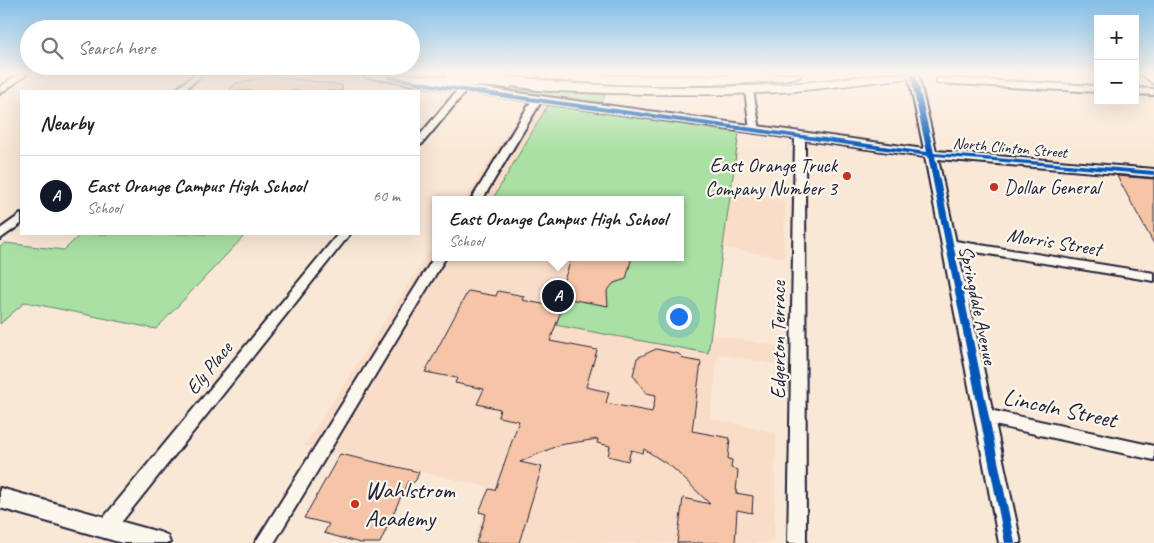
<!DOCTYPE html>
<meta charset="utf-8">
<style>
:root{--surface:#fff;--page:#f6f6f6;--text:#202124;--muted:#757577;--line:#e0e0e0;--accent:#111827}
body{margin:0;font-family:Caveat,sans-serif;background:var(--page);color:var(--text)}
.controls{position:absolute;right:15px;top:15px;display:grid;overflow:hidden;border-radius:0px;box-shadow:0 5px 20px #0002}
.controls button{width:45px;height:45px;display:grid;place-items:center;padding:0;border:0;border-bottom:1px solid var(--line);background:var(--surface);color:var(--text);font:25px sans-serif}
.you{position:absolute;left:678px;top:316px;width:18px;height:18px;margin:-12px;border:4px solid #fff;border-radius:50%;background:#1a73e8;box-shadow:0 0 0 8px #1a73e833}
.badge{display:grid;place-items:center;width:32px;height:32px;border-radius:50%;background:var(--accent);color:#fff;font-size:16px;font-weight:700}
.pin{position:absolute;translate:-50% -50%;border:2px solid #fff;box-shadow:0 1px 5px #0006}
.popup{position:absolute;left:432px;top:196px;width:252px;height:65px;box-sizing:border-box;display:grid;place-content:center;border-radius:0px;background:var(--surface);filter:drop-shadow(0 1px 4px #0005);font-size:16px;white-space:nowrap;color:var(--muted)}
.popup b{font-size:19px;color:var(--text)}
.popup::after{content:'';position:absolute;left:50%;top:100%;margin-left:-10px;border:10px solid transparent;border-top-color:var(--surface)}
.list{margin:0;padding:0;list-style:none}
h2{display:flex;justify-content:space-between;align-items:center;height:65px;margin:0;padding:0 20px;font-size:21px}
h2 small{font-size:16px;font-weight:400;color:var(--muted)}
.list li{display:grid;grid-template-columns:32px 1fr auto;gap:15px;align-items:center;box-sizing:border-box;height:80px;padding:0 20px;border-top:1px solid var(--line)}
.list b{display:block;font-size:19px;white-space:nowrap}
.list p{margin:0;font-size:16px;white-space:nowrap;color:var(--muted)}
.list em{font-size:16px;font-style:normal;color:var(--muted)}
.icon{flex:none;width:28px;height:28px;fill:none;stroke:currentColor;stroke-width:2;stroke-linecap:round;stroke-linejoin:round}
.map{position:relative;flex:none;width:1154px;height:543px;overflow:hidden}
.search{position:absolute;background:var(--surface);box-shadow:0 5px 20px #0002;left:20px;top:20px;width:400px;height:55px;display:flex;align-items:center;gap:12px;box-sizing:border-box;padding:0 18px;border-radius:28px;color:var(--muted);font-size:19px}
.panel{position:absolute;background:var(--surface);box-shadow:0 5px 20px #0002;left:20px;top:90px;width:400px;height:145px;border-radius:0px}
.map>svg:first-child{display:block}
.built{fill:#f9ddc8}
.green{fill:#a9e0a3;stroke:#66816f}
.building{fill:#f6c4a6;stroke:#22223b}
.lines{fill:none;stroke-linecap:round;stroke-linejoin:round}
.minor-casing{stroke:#22223b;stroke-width:4}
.tertiary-casing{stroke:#22223b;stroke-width:4}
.secondary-casing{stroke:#22223b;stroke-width:3}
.motorway-casing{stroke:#22223b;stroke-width:4}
.minor{fill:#fbf7ec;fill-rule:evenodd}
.tertiary{fill:#fbf7ec;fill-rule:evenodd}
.secondary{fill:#fbf7ec;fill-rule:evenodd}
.motorway{fill:#fbf7ec;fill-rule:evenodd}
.cycleway-casing{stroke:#fbf7ec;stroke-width:3}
.cycleway{fill:#0057b8;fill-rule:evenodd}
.poi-dot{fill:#c8321e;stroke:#fbf7ec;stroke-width:2}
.labels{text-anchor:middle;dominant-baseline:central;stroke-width:4.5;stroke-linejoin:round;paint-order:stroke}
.far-street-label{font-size:16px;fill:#22223b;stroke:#fbf7ec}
.poi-label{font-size:20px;fill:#22223b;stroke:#fbf7ec;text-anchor:end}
.street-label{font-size:20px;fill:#22223b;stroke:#fbf7ec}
.near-street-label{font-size:24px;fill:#22223b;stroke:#fbf7ec}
.near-poi-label{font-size:24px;fill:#22223b;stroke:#fbf7ec;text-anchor:start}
</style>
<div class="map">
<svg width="1154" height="543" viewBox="0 0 1154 543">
<rect width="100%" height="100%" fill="#fae8d7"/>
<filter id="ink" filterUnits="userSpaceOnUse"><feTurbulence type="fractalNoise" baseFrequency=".02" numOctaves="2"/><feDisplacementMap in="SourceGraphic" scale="10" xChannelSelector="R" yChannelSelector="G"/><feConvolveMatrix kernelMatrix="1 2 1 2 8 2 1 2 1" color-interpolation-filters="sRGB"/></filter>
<g filter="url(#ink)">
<path class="built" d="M528,101L739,133L730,192L785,201L784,258L722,247L711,334L783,347V366L718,354L710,418L776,433L774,543H473L493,488L304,446L435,243L436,257H680V200H464Z"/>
<g class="green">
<path d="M500,89L605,95L601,103Z"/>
<path d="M548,105L739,133L708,353L555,325L578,257H680V200H492Z"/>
<path d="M81,234H246L156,329L25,302L0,324V247L5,243L64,250Z"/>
</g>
<g class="building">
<path d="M265,75L342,85V91H229L236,83L261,78Z"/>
<path d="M1117,176L1154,179V244L1138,215Z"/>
<path d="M572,257H632L626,279L614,283L607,291L608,306L558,297Z"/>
<path d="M468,291L496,296L498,291L524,296L522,300L562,308L550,341L597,350L586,387L609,392L606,403L652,412L656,395L646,393L633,375L637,358L656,349L679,354L684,359L701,362L692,431L730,438L728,459L732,460L731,468L738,470L736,493L753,496L752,513L737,510L735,543H677L683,498L710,504L673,468L644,449L643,453L631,450L628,461L608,456L610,446L597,443L598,439L559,445L520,462L542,467L519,543H476L486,514L479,512L489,489L495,490L519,421L498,417L500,409L477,404L484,389L455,383L457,378L425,372Z"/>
<path d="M340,454L419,472L416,480L413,483L408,481L380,543H360L324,533L329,524L304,518Z"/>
</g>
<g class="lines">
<defs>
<g id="minor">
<path d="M18,74H27L0,94V87Z"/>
<path d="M195,74H204L183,91H174Z"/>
<path d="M1141,74H1150L1154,77V84Z"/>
<path d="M940,78L1098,86V92L937,83V79Z"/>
<path d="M463,86L466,87V91L422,144L419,145V136L460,87Z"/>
<path d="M749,87L753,90L760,130L755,133L750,130L745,90Z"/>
<path d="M1135,88L1154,89V95L1135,94Z"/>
<path d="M537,97L542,100L482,200H471L532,100Z"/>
<path d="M800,134L805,137L806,543H788L795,137Z"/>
<path d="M21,214V224L0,239V229Z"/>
<path d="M338,234H350L112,534L106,537L100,534L97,528L100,522Z"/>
<path d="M949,240L1154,273V281L945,247L943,244Z"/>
<path d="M436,254V257H446L274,543H255Z"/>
<path d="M985,409L1154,446V460L985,423L980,421L977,416L980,411Z"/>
</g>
<g id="tertiary">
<path d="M908,74H918L936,151L1154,169V177L938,159L1021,543H999L925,157L403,83L398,80L403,77L924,149Z"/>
<path d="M0,488L159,532L167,535L170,543H122L0,508Z"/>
</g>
<g id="secondary">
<path d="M359,74H394L509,80L515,84L509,88C487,86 368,84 359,74Z"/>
<path d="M881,74H918L912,78C869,82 826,89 783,92C700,97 618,94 535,90L529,86L535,82C617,86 700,90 782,84C815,82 848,78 881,74Z"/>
</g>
<g id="motorway">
<path d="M445,74H489L550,81L556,83L558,86L556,89L550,91L453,79L448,77Z"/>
<path d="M537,74L669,76L802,74L799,77C782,81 764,82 746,83C696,86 646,86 597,83C578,81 558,82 540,77Z"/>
</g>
</defs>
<use href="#minor" class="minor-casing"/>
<use href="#tertiary" class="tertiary-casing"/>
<use href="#secondary" class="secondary-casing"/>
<use href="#motorway" class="motorway-casing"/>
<use href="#minor" class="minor"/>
<use href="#tertiary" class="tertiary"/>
<use href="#secondary" class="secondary"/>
<use href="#motorway" class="motorway"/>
<defs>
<path id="cycleway" d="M910,74H916L934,153L1154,171V175L935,156L1015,543H1005L928,156L442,89L389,79L386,77L389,75L442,85L927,152Z"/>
</defs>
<use href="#cycleway" class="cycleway-casing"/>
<use href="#cycleway" class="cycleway"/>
</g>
</g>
<linearGradient id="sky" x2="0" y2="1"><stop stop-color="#82bfe9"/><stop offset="0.49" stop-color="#fdf5ed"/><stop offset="1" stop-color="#fdf5ed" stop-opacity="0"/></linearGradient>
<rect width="1154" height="150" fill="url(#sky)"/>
<g class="poi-dot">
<circle cx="847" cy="176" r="5"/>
<circle cx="994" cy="187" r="5"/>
<circle cx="355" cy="504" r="5"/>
</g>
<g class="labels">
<g class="far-street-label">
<text transform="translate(1010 148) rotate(5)">North Clinton Street</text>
</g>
<g class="poi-label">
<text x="837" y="165">East Orange Truck<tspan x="837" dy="23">Company Number 3</tspan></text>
<text x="1004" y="187" text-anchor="start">Dollar General</text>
</g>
<g class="street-label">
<text transform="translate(1054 242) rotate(9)">Morris Street</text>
<text transform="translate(978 305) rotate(78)">Springdale Avenue</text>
<text transform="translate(778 340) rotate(-90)">Edgerton Terrace</text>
<text transform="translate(209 368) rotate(-51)">Ely Place</text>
</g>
<g class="near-street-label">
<text transform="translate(1060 408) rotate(12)">Lincoln Street</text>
</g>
<g class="near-poi-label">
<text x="365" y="490">Wahlstrom<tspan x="365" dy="28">Academy</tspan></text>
</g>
</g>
</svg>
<div class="controls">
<button>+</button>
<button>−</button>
</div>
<div class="you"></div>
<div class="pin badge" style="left:558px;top:296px">A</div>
<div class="popup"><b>East Orange Campus High School</b>School</div>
<div class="search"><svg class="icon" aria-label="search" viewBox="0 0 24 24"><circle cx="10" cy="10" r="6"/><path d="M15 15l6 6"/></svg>Search here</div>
<section class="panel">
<h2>Nearby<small></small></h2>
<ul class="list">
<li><span class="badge">A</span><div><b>East Orange Campus High School</b><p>School</p></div><em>60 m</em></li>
</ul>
</section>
</div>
